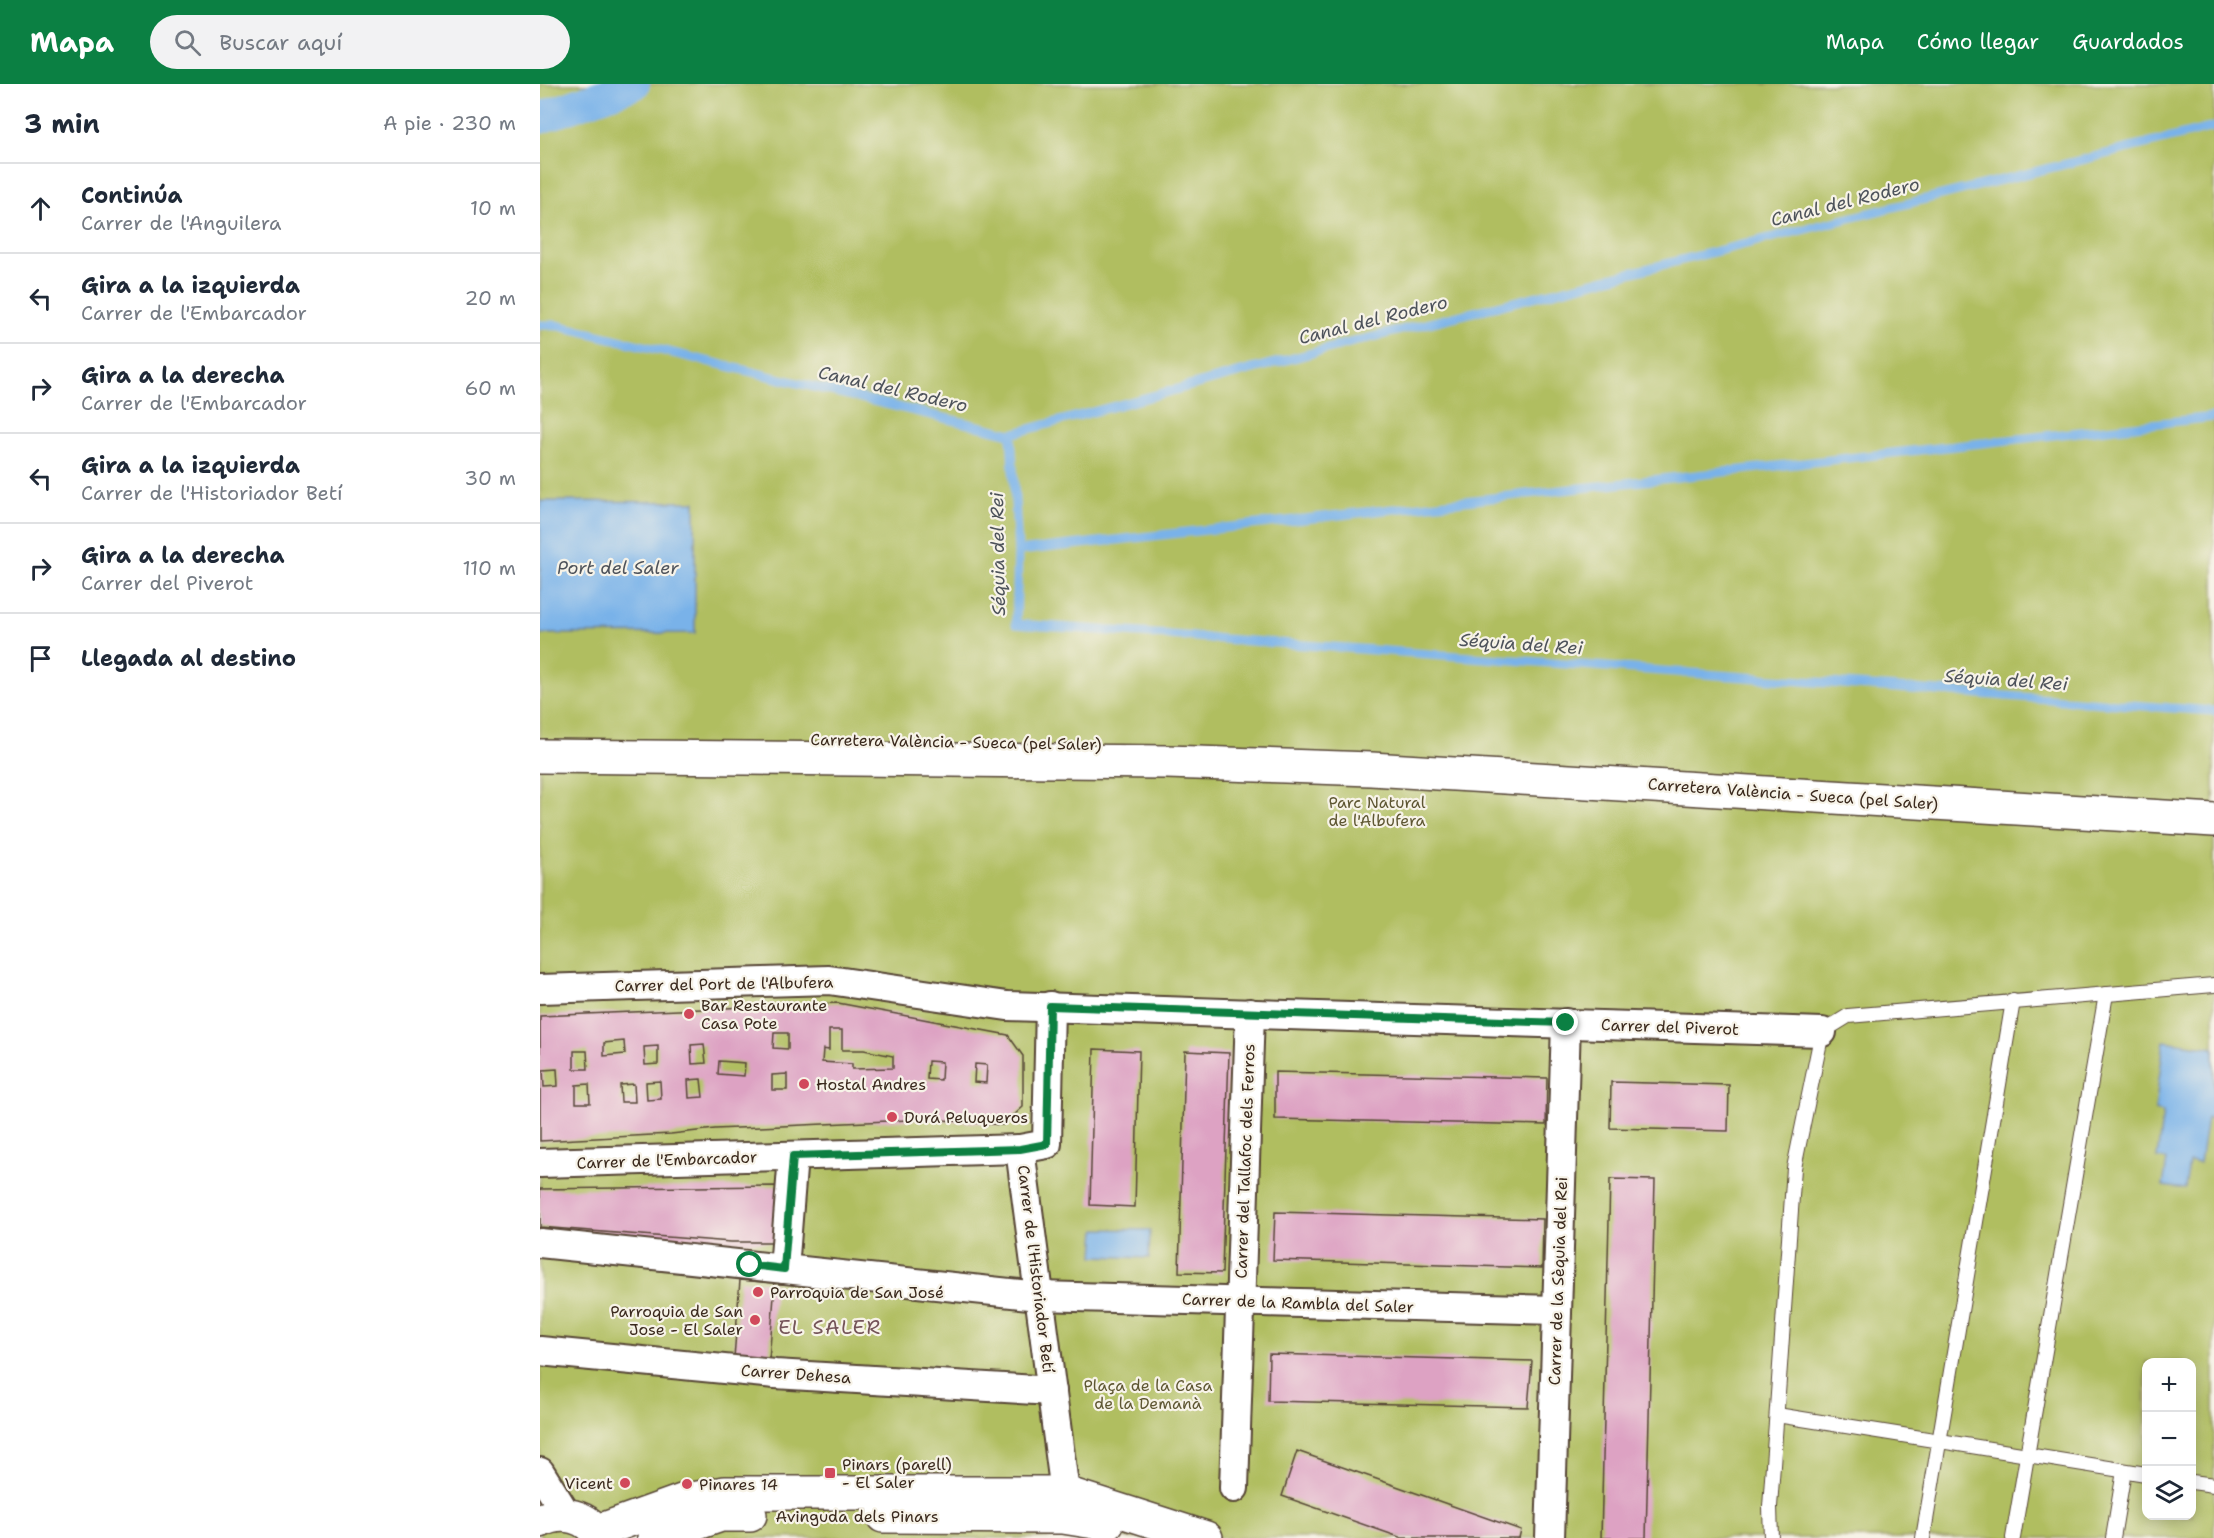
<!DOCTYPE html>
<html lang="es">
<meta charset="utf-8">
<style>
:root{--surface:#fff;--page:#f2f2f3;--text:#1f2937;--muted:#747a83;--line:#e0e1e3;--accent:#0b8043}
body{margin:0;font-family:"Shantell Sans",sans-serif;background:var(--page);color:var(--text)}
.controls{position:absolute;right:18px;bottom:18px;display:grid;overflow:hidden;border-radius:12px;box-shadow:0 3px 15px #0003}
.controls button{width:54px;height:54px;display:grid;place-items:center;padding:0;border:0;border-bottom:2px solid var(--line);background:var(--surface);color:var(--text);font:30px sans-serif}
.stop{position:absolute;width:18px;height:18px;margin:-14px;border:4px solid #0b8043;border-radius:50%;background:#fff}
.stop.end{background:#0b8043;border-color:#fff;box-shadow:0 2px 6px #0008}
.list{margin:0;padding:0;list-style:none}
h2{display:flex;justify-content:space-between;align-items:center;height:78px;margin:0;padding:0 24px;font-size:26px}
h2 small{font-size:20px;font-weight:400;color:var(--muted)}
.list li{display:grid;grid-template-columns:39px 1fr auto;gap:18px;align-items:center;box-sizing:border-box;height:90px;padding:0 24px;border-top:2px solid var(--line)}
.list b{display:block;font-size:22px;white-space:nowrap}
.list p{margin:0;font-size:20px;white-space:nowrap;color:var(--muted)}
.list em{font-size:20px;font-style:normal;color:var(--muted)}
.icon{flex:none;width:33px;height:33px;fill:none;stroke:currentColor;stroke-width:2;stroke-linecap:round;stroke-linejoin:round}
.map{position:relative;flex:none;width:1674px;height:1454px;overflow:hidden}
header{display:flex;align-items:center;gap:36px;box-sizing:border-box;height:84px;padding:0 30px;background:var(--accent);color:#fff}
header strong{font-size:28px}
nav{display:flex;gap:33px;margin-inline-start:auto;font-size:21px}
.search{width:420px;height:54px;background:var(--page);display:flex;align-items:center;gap:15px;box-sizing:border-box;padding:0 21px;border-radius:33px;color:var(--muted);font-size:22px}
main{display:flex}
aside{flex:1;background:var(--surface)}
.map>svg:first-child{display:block}
.green{fill:#b0be61;stroke:#767440;stroke-width:1.5;fill-rule:evenodd}
.water{fill:#79b2e9;stroke:#5a6e84;stroke-width:1.5}
.lines{fill:none;stroke-linecap:round;stroke-linejoin:round}
.stream{stroke:#79b2e9;stroke-width:9}
.canal{stroke:#79b2e9;stroke-width:32}
.building{fill:#dda2c3;fill-rule:evenodd}
.lane-casing{stroke:#564536;stroke-width:16}
.street-casing{stroke:#564536;stroke-width:32}
.secondary-casing{stroke:#564536;stroke-width:36}
.primary-casing{stroke:#564536;stroke-width:36}
.lane{stroke:#fff;stroke-width:14}
.street{stroke:#fff;stroke-width:28}
.secondary{stroke:#fff;stroke-width:33}
.primary{stroke:#fff;stroke-width:33}
.route{stroke:#0b8043;stroke-width:8}
.poi-dot{fill:#d1495b;stroke:#f7f3e8;stroke-width:2}
.labels{text-anchor:middle;dominant-baseline:central;stroke-width:4.5;stroke-linejoin:round;paint-order:stroke}
.street-label{font-size:16px;fill:#3b2a1e;stroke:#f7f3e8}
.park-label{font-size:16px;fill:#5e5632;stroke:#f7f3e8}
.poi-label{font-size:16px;fill:#3b2a1e;stroke:#f7f3e8;text-anchor:start}
.water-label{font-size:18px;font-style:italic;fill:#4e535b;stroke:#f7f3e8}
.quarter-label{font-size:20px;letter-spacing:1.5px;fill:#745458;stroke:#f7f3e8}
</style>
<header>
<strong>Mapa</strong>
<div class="search"><svg class="icon" aria-label="search" viewBox="0 0 24 24"><circle cx="10" cy="10" r="6"/><path d="M15 15l6 6"/></svg>Buscar aquí</div>
<nav><a>Mapa</a><a>Cómo llegar</a><a>Guardados</a></nav>
</header>
<main>
<aside>
<h2>3 min<small>A pie · 230 m</small></h2>
<ul class="list">
<li><svg class="icon" aria-label="ahead" viewBox="0 0 24 24"><path d="M12 20V5M6 11l6-6 6 6"/></svg><div><b>Continúa</b><p>Carrer de l'Anguilera</p></div><em>10 m</em></li>
<li><svg class="icon" aria-label="left" viewBox="0 0 24 24"><path d="M17 20v-9H6M10 6l-5 5 5 5"/></svg><div><b>Gira a la izquierda</b><p>Carrer de l'Embarcador</p></div><em>20 m</em></li>
<li><svg class="icon" aria-label="right" viewBox="0 0 24 24"><path d="M7 20v-9h11M14 6l5 5-5 5"/></svg><div><b>Gira a la derecha</b><p>Carrer de l'Embarcador</p></div><em>60 m</em></li>
<li><svg class="icon" aria-label="left" viewBox="0 0 24 24"><path d="M17 20v-9H6M10 6l-5 5 5 5"/></svg><div><b>Gira a la izquierda</b><p>Carrer de l'Historiador Betí</p></div><em>30 m</em></li>
<li><svg class="icon" aria-label="right" viewBox="0 0 24 24"><path d="M7 20v-9h11M14 6l5 5-5 5"/></svg><div><b>Gira a la derecha</b><p>Carrer del Piverot</p></div><em>110 m</em></li>
<li><svg class="icon" aria-label="arrive" viewBox="0 0 24 24"><path d="M6 21V4h12l-3 4 3 4H6"/></svg><div><b>Llegada al destino</b></div></li>
</ul>
</aside>
<div class="map">
<svg width="1674" height="1454" viewBox="0 0 1674 1454">
<rect width="100%" height="100%" fill="#f7f3e8"/>
<filter id="ink" filterUnits="userSpaceOnUse"><feTurbulence type="fractalNoise" baseFrequency=".0167" numOctaves="2"/><feDisplacementMap in="SourceGraphic" scale="12" xChannelSelector="R" yChannelSelector="G"/><feConvolveMatrix kernelMatrix="1 2 1 2 8 2 1 2 1" color-interpolation-filters="sRGB"/></filter>
<filter id="wash" filterUnits="userSpaceOnUse"><feTurbulence type="fractalNoise" baseFrequency=".008" numOctaves="4" result="noise"/><feDisplacementMap in="SourceGraphic" scale="24" xChannelSelector="R" yChannelSelector="G"/><feGaussianBlur stdDeviation="1.35" result="paint"/><feColorMatrix in="noise" values="0 0 0 0 0 0 0 0 0 0 0 0 0 0 0 0 0 1.4 0 .05"/><feComposite in="paint" operator="in"/></filter>
<g filter="url(#wash)">
<rect width="100%" height="100%" fill="#eddebb"/>
<path class="green" d="M0,0H1674V1454H0ZM1606,1278H1652V1432H1606Z"/>
<g class="water">
<path d="M0,417L155,418V549L0,550Z"/>
<path d="M1624,957L1674,964V1034H1667L1660,1079L1649,1078L1645,1105L1623,1102L1627,1076L1617,1074L1623,1028L1615,1026Z"/>
<path d="M556,1145L610,1146L609,1174L554,1172Z"/>
</g>
<g class="lines">
<g class="stream">
<path d="M0,241H16L471,350L813,258L1674,43"/>
<path d="M471,350L478,467L476,540L1674,627"/>
<path d="M478,467L1674,333"/>
</g>
<path class="canal" d="M0,34L94,0"/>
</g>
<g id="blocks">
<g class="building">
<path d="M298,919L468,951L483,972V1023L463,1041L390,1035L175,1045L131,1050L0,1057V932ZM289,946H302V966H324L353,972V984L312,985V980L282,978L283,965L289,966ZM234,949H248V965L233,964ZM84,957L85,970L64,972V959ZM164,960L166,979L152,980L151,961ZM118,962V980L105,981L104,963ZM34,967H47L48,985H34ZM179,977L205,979L204,992L178,990ZM388,977L402,978L401,996L387,995ZM435,980L447,981L446,999L434,998ZM17,985L18,1002L4,1003L3,986ZM247,990V1006H232V991ZM161,995L163,1013L149,1014L148,996ZM120,997L121,1015L107,1016L106,998ZM49,1000L50,1019H36V1001ZM94,1000L95,1018H81L80,1001Z"/>
<path d="M554,965L599,967L595,1123L550,1121Z"/>
<path d="M645,967L689,969L682,1189L639,1188Z"/>
<path d="M735,988L1007,994L1006,1041L735,1035Z"/>
<path d="M1071,998L1189,1001L1188,1047L1070,1044Z"/>
<path d="M1070,1095L1115,1096L1106,1454H1061Z"/>
<path d="M239,1102L235,1158H191L0,1143V1105Z"/>
<path d="M735,1128L1003,1135L1002,1184L733,1176Z"/>
<path d="M200,1196L235,1199L229,1277L194,1274Z"/>
<path d="M729,1270L992,1277L988,1323L728,1317Z"/>
<path d="M757,1367L981,1446L979,1454H862L742,1412Z"/>
</g>
</g>
</g>
<g filter="url(#ink)">
<use href="#blocks" fill-opacity="0" stroke="#564536" stroke-width="1.5"/>
<g class="lines">
<defs>
<g id="lane">
<path d="M1237,1331L1606,1390"/>
<path d="M1652,1398L1674,1401"/>
<path d="M1231,1454L1230,1423L1254,1084L1282,948L1308,932L1674,901"/>
<path d="M1383,1454L1473,917"/>
<path d="M1473,1454L1566,910"/>
<path d="M1573,1454L1584,1387"/>
</g>
<g id="street">
<path d="M0,905L289,896L467,922L1282,948"/>
<path d="M510,922L507,1060L480,1065L525,1409L524,1430"/>
<path d="M0,1079L480,1065"/>
<path d="M0,1159L499,1212L1017,1226"/>
<path d="M244,1185L253,1072"/>
<path d="M0,1267L235,1290L512,1307"/>
<path d="M0,1388L26,1430"/>
<path d="M694,1404L710,929"/>
<path d="M1010,1454L1026,939"/>
</g>
<g id="secondary">
<path d="M343,1432L523,1433L567,1440"/>
<path d="M0,1437C21,1426 49,1431 59,1454"/>
<path d="M56,1448L142,1417L185,1409H525L666,1454"/>
<path d="M114,1454L181,1431H210"/>
</g>
<path id="primary" d="M0,672L627,678L831,685L1674,736"/>
</defs>
<use href="#lane" class="lane-casing"/>
<use href="#street" class="street-casing"/>
<use href="#secondary" class="secondary-casing"/>
<use href="#primary" class="primary-casing"/>
<use href="#lane" class="lane"/>
<use href="#street" class="street"/>
<use href="#secondary" class="secondary"/>
<use href="#primary" class="primary"/>
</g>
</g>
<g class="lines" filter="url(#ink)">
<path class="route" d="M210,1181L244,1185L253,1072L480,1065L507,1060L510,922L1026,939"/>
</g>
<g class="poi-dot">
<circle cx="149" cy="930" r="6"/>
<circle cx="264" cy="1000" r="6"/>
<circle cx="352" cy="1033" r="6"/>
<circle cx="218" cy="1208" r="6"/>
<circle cx="215" cy="1236" r="6"/>
<rect x="284" y="1383" width="12" height="12" rx="3"/>
<circle cx="85" cy="1399" r="6"/>
<circle cx="147" cy="1400" r="6"/>
</g>
<g class="labels">
<g class="street-label">
<text transform="translate(416 658) rotate(1)">Carretera València - Sueca (pel Saler)</text>
<text transform="translate(1253 710) rotate(4)">Carretera València - Sueca (pel Saler)</text>
<text transform="translate(184 900) rotate(-1)">Carrer del Port de l'Albufera</text>
<text transform="translate(1130 943) rotate(2)">Carrer del Piverot</text>
<text transform="translate(127 1076) rotate(-2)">Carrer de l'Embarcador</text>
<text transform="translate(705 1077) rotate(-88)">Carrer del Tallafoc dels Ferros</text>
<text transform="translate(496 1185) rotate(83)">Carrer de l'Historiador Betí</text>
<text transform="translate(1018 1197) rotate(-88)">Carrer de la Sèquia del Rei</text>
<text transform="translate(758 1219) rotate(2)">Carrer de la Rambla del Saler</text>
<text transform="translate(256 1290) rotate(4)">Carrer Dehesa</text>
<text x="317" y="1432">Avinguda dels Pinars</text>
</g>
<g class="park-label">
<text x="837" y="718">Parc Natural<tspan x="837" dy="18">de l'Albufera</tspan></text>
<text x="608" y="1301">Plaça de la Casa<tspan x="608" dy="18">de la Demanà</tspan></text>
</g>
<g class="poi-label">
<text x="161" y="921">Bar Restaurante<tspan x="161" dy="18">Casa Pote</tspan></text>
<text x="276" y="1000">Hostal Andres</text>
<text x="364" y="1033">Durá Peluqueros</text>
<text x="230" y="1208">Parroquia de San José</text>
<text x="203" y="1227" text-anchor="end">Parroquia de San<tspan x="203" dy="18">Jose - El Saler</tspan></text>
<text x="302" y="1380">Pinars (parell)<tspan x="302" dy="18">- El Saler</tspan></text>
<text x="73" y="1399" text-anchor="end">Vicent</text>
<text x="159" y="1400">Pinares 14</text>
</g>
<g class="water-label">
<text transform="translate(1305 118) rotate(-14)">Canal del Rodero</text>
<text transform="translate(833 236) rotate(-14)">Canal del Rodero</text>
<text transform="translate(353 305) rotate(13)">Canal del Rodero</text>
<text transform="translate(458 470) rotate(-91)">Séquia del Rei</text>
<text x="78" y="484">Port del Saler</text>
<text transform="translate(981 560) rotate(4)">Séquia del Rei</text>
<text transform="translate(1466 596) rotate(4)">Séquia del Rei</text>
</g>
<g class="quarter-label">
<text x="290" y="1243">EL SALER</text>
</g>
</g>
</svg>
<div class="controls">
<button>+</button>
<button>−</button>
<button><svg class="icon" aria-label="layers" viewBox="0 0 24 24"><path d="M12 4l9 5-9 5-9-5zM3 14l9 5 9-5"/></svg></button>
</div>
<div class="stop" style="left:210px;top:1181px"></div>
<div class="stop end" style="left:1026px;top:939px"></div>
</div>
</main>
